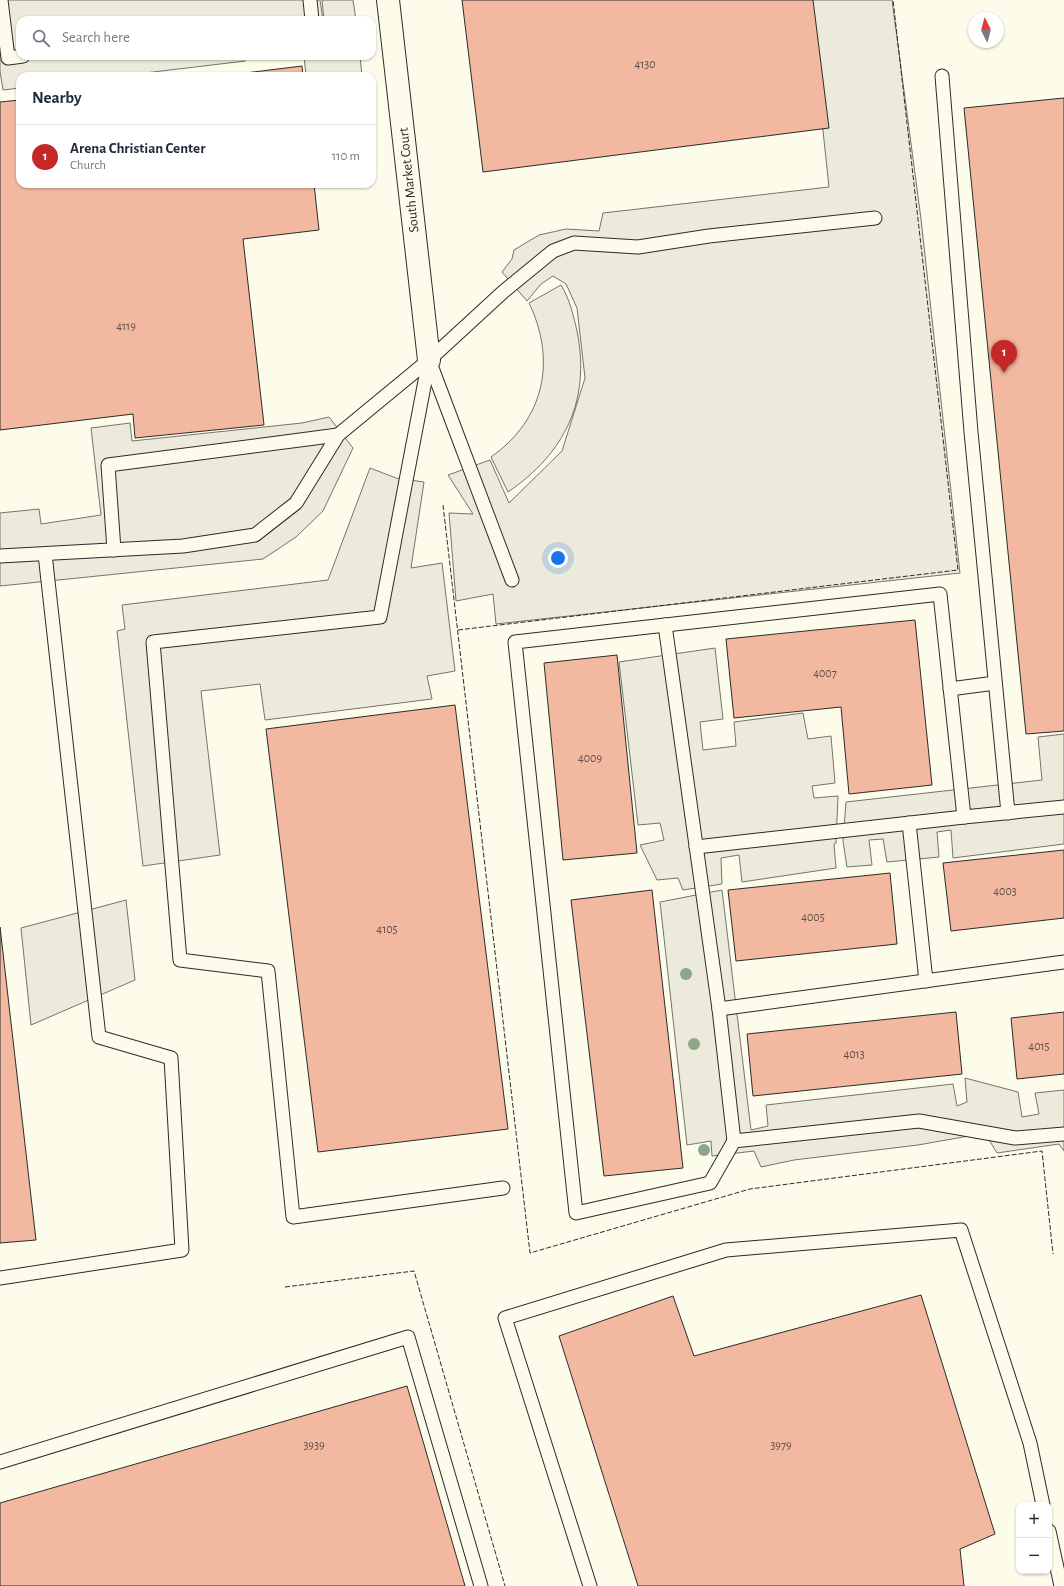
<!DOCTYPE html>
<meta charset="utf-8">
<style>
:root{--surface:#fff;--page:#f6f6f7;--text:#1f2937;--muted:#747a83;--line:#e0e1e3;--accent:#c62828}
body{margin:0;font-family:"Alegreya Sans",sans-serif;background:var(--page);color:var(--text)}
.controls{position:absolute;right:12px;bottom:12px;display:grid;overflow:hidden;border-radius:8px;box-shadow:0 1px 3px #0004}
.controls button{width:36px;height:36px;display:grid;place-items:center;padding:0;border:0;border-bottom:1px solid var(--line);background:var(--surface);color:var(--text);font:20px sans-serif}
.compass{position:absolute;left:968px;top:12px;width:36px;height:36px;border-radius:50%;background:var(--surface);box-shadow:0 1px 3px #0004;rotate:354deg}
.you{position:absolute;left:558px;top:558px;width:14px;height:14px;margin:-10px;border:3px solid #fff;border-radius:50%;background:#1a73e8;box-shadow:0 0 0 6px #1a73e833}
.badge{display:grid;place-items:center;width:26px;height:26px;border-radius:50%;background:var(--accent);color:#fff;font-size:13px;font-weight:700}
.pin{position:absolute;translate:-50% -33px;filter:drop-shadow(0 1px 2px #0008)}
.pin::after{content:'';position:absolute;top:21px;width:14px;height:12px;background:inherit;clip-path:polygon(0 0,100% 0,50% 100%)}
.list{margin:0;padding:0;list-style:none}
h2{display:flex;justify-content:space-between;align-items:center;height:52px;margin:0;padding:0 16px;font-size:17px}
h2 small{font-size:13px;font-weight:400;color:var(--muted)}
.list li{display:grid;grid-template-columns:26px 1fr auto;gap:12px;align-items:center;box-sizing:border-box;height:64px;padding:0 16px;border-top:1px solid var(--line)}
.list b{display:block;font-size:15px;white-space:nowrap}
.list p{margin:0;font-size:13px;white-space:nowrap;color:var(--muted)}
.list em{font-size:13px;font-style:normal;color:var(--muted)}
.icon{flex:none;width:22px;height:22px;fill:none;stroke:currentColor;stroke-width:2;stroke-linecap:round;stroke-linejoin:round}
.map{position:relative;flex:none;width:1064px;height:1586px;overflow:hidden}
.search{position:absolute;background:var(--surface);box-shadow:0 1px 3px #0004;left:16px;top:16px;width:360px;height:44px;display:flex;align-items:center;gap:10px;box-sizing:border-box;padding:0 14px;border-radius:12px;color:var(--muted);font-size:15px}
.panel{position:absolute;background:var(--surface);box-shadow:0 1px 3px #0004;left:16px;top:72px;width:360px;height:116px;border-radius:12px}
.map>svg:first-child{display:block}
.green{fill:#ecebdb;stroke:#74746e}
.parking{fill:#eceadb;stroke:#74746e}
.building{fill:#f2b8a0;stroke:#2b2b2b}
.lines{fill:none;stroke-linecap:round;stroke-linejoin:round}
.service-casing{stroke:#2b2b2b;stroke-width:15}
.minor-casing{stroke:#2b2b2b;stroke-width:24}
.service{stroke:#fdfbea;stroke-width:13}
.minor{stroke:#fdfbea;stroke-width:22}
.fence{stroke:#2b2b2b;stroke-width:1;stroke-dasharray:5 2;stroke-linecap:butt}
.tree{fill:#8ea78a}
.labels{text-anchor:middle;dominant-baseline:central;stroke-width:3;stroke-linejoin:round;paint-order:stroke}
.number-label{font-size:12px;fill:#5d4e48}
.street-label{font-size:14px;fill:#2b2b2b;stroke:#fdfbea}
</style>
<div class="map">
<svg width="1064" height="1586" viewBox="0 0 1064 1586">
<rect width="100%" height="100%" fill="#fdfbea"/>
<g class="green">
<path d="M322,0H353L356,20H324Z"/>
<path d="M304,56H360L362,76H306Z"/>
<path d="M561,285C570,300 573,314 577,331C591,400 565,453 508,492L491,457C544,420 557,361 529,303Z"/>
</g>
<g class="parking">
<path d="M0,0H320L323,20H20V56H245V61L120,76H20V88L3,90L0,71Z"/>
<path d="M809,0H892L921,219L960,573L496,624L493,594L456,601L449,513L473,514L448,475L490,460L509,503L562,451L585,378L577,308L566,284L553,276L541,284L527,301L502,272L512,259L514,250L539,235L566,229L599,231L603,213L829,187Z"/>
<path d="M329,417L353,448L323,511L296,537L263,559L0,586V513L39,509L41,524L101,515L91,428L130,423L132,441L302,423Z"/>
<path d="M370,468L396,478L424,482L411,568L442,563L455,671L427,676L432,699L265,720L260,684L201,691L220,855L143,866L117,631L125,629L122,605L328,580Z"/>
<path d="M715,648L723,719L700,722L703,750L736,746L734,722L803,713L808,739L831,736L835,783L812,786L814,798L838,796L836,843L834,844L836,868L742,882L739,855L721,858L722,884L683,890L678,878L657,880L640,845L664,840L660,823L638,825L619,662Z"/>
<path d="M1064,734V844L953,858L951,830L937,832L939,857L887,862L883,839L869,840L872,865L847,867L843,841L846,802L1042,780L1038,737Z"/>
<path d="M722,890L751,1130L768,1126L766,1105L953,1084L957,1106L967,1102L965,1078L1018,1092L1022,1117L1039,1114L1035,1093L1064,1090V1151L1059,1144L997,1153L986,1135L980,1134L918,1145L794,1160L761,1167L754,1151L712,1156L711,1141L687,1145L660,902Z"/>
<path d="M126,900L135,980L31,1025L21,928Z"/>
</g>
<g class="building">
<path d="M462,0H813L829,128L483,172Z"/>
<path d="M302,66L303,76H221Z"/>
<path d="M1064,98V731L1026,734L964,108Z"/>
<path d="M20,100V184H314L319,230L243,239L264,425L135,438L133,414L0,430V102Z"/>
<path d="M915,620L932,785L849,794L841,707L734,718L726,639Z"/>
<path d="M617,655L637,853L563,860L544,663Z"/>
<path d="M455,705L508,1129L318,1152L266,729Z"/>
<path d="M1064,850V918L951,931L943,863Z"/>
<path d="M890,873L897,944L736,961L728,890Z"/>
<path d="M652,890L683,1168L604,1176L571,900Z"/>
<path d="M0,927L36,1240L0,1243Z"/>
<path d="M956,1012L962,1074L753,1096L747,1034Z"/>
<path d="M1064,1012V1074L1017,1079L1011,1018Z"/>
<path d="M921,1295L995,1534L960,1549L964,1586H638L559,1336L673,1296L694,1356Z"/>
<path d="M407,1386L465,1586H0V1503Z"/>
</g>
<g class="lines">
<defs>
<g id="service">
<path d="M1,0L8,58L23,56"/>
<path d="M310,0L312,20"/>
<path d="M942,76L971,432L1008,813"/>
<path d="M429,360L380,617L153,642L180,960L268,971L293,1217L503,1188"/>
<path d="M429,360L512,580"/>
<path d="M114,550L108,465L338,435"/>
<path d="M0,556L183,546L255,535L296,503L338,435L429,360L503,292L553,251L574,243L638,247L709,236L875,218"/>
<path d="M665,625L719,1009L734,1141"/>
<path d="M950,689L995,683"/>
<path d="M1064,807L964,817L940,594L515,642L576,1213L710,1183L734,1141L919,1121L1015,1138L1064,1134"/>
<path d="M909,823L926,981"/>
<path d="M696,847L964,817"/>
<path d="M719,1009L1064,962"/>
<path d="M0,1278L182,1250L171,1058L99,1037L45,554"/>
<path d="M0,1462L408,1337L481,1586"/>
<path d="M1049,1531L1061,1586"/>
<path d="M590,1586L505,1318L726,1250L961,1230L1030,1443L1043,1505"/>
</g>
<path id="minor" d="M388,0L429,360"/>
</defs>
<use href="#service" class="service-casing"/>
<use href="#minor" class="minor-casing"/>
<use href="#service" class="service"/>
<use href="#minor" class="minor"/>
<g class="fence">
<path d="M443,505L530,1253L750,1189L1042,1151L1053,1254"/>
<path d="M458,630L958,570L893,0"/>
<path d="M285,1287L414,1271L505,1586"/>
</g>
</g>
<g class="tree">
<circle cx="686" cy="974" r="6"/>
<circle cx="694" cy="1044" r="6"/>
<circle cx="704" cy="1150" r="6"/>
</g>
<g class="labels">
<g class="number-label">
<text x="645" y="64">4130</text>
<text x="126" y="326">4119</text>
<text x="825" y="673">4007</text>
<text x="590" y="758">4009</text>
<text x="1005" y="891">4003</text>
<text x="813" y="917">4005</text>
<text x="387" y="929">4105</text>
<text x="1039" y="1046">4015</text>
<text x="854" y="1054">4013</text>
<text x="314" y="1445">3939</text>
<text x="781" y="1445">3979</text>
</g>
<g class="street-label">
<text transform="translate(409 180) rotate(-96)">South Market Court</text>
</g>
</g>
</svg>
<div class="controls">
<button>+</button>
<button>−</button>
</div>
<svg class="compass" viewBox="-18 -18 36 36"><path d="M0-13l5 13h-10z" fill="#e53935"/><path d="M0 13l5-13h-10z" fill="#747a83"/></svg>
<div class="you"></div>
<div class="pin badge" style="left:1004px;top:373px">1</div>
<div class="search"><svg class="icon" aria-label="search" viewBox="0 0 24 24"><circle cx="10" cy="10" r="6"/><path d="M15 15l6 6"/></svg>Search here</div>
<section class="panel">
<h2>Nearby<small></small></h2>
<ul class="list">
<li><span class="badge">1</span><div><b>Arena Christian Center</b><p>Church</p></div><em>110 m</em></li>
</ul>
</section>
</div>
